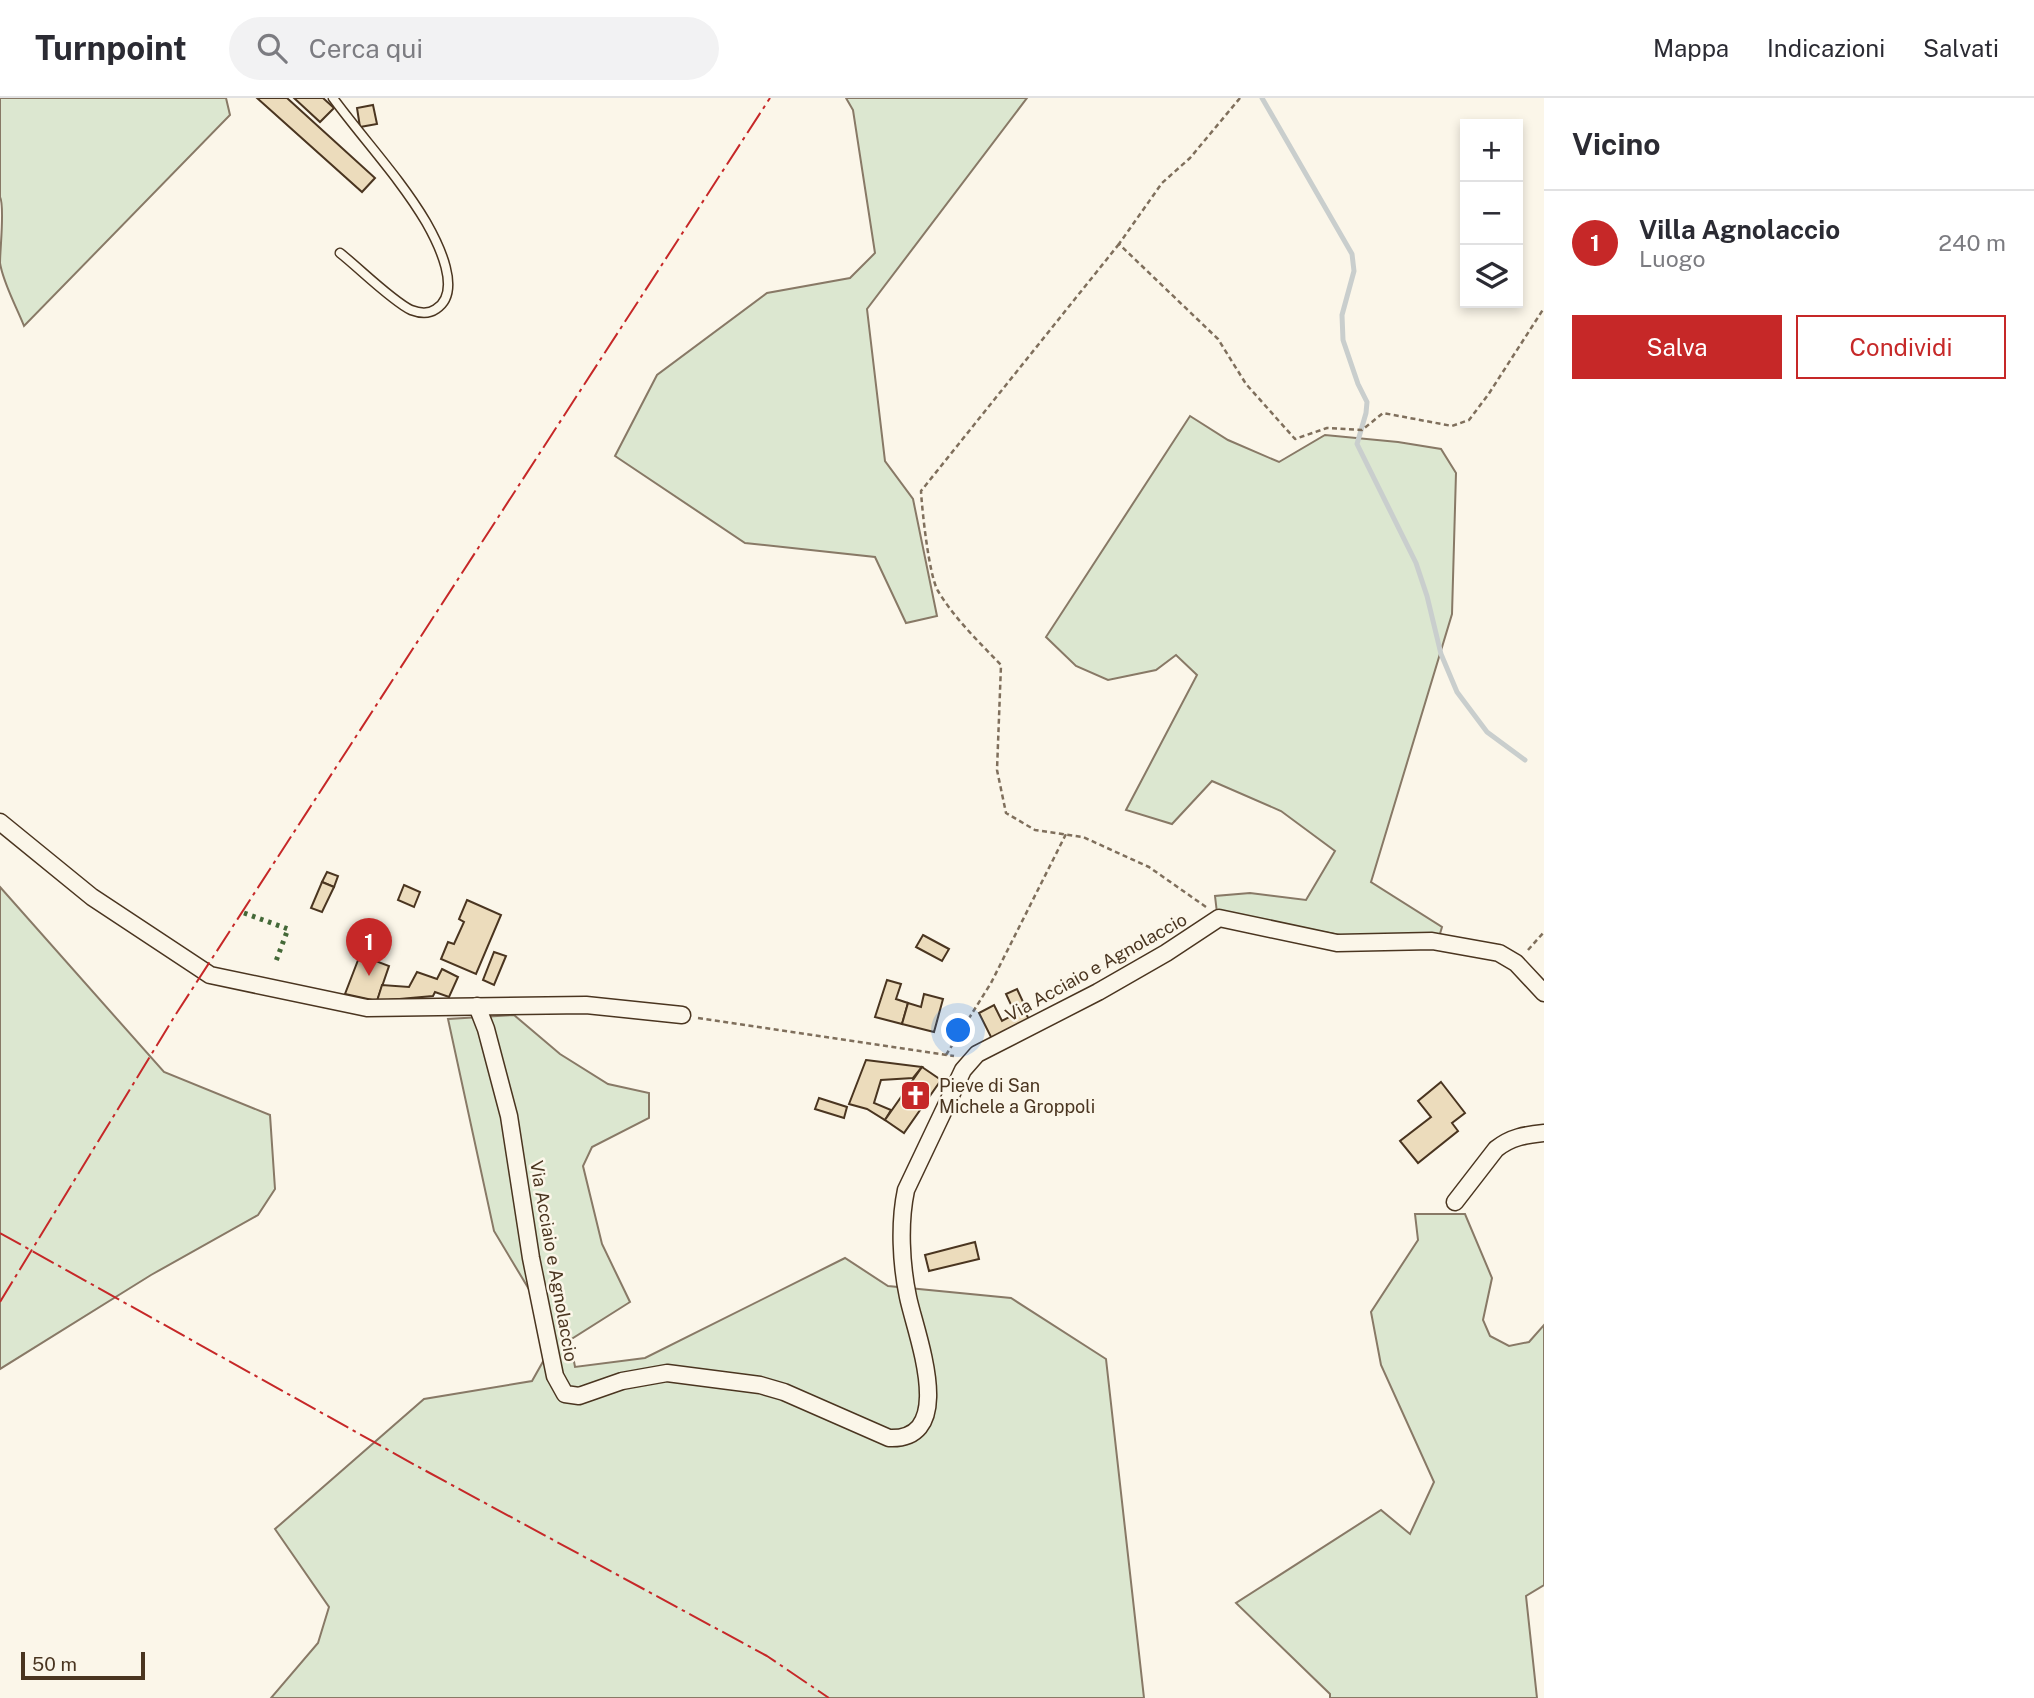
<!DOCTYPE html>
<html lang="it">
<meta charset="utf-8">
<style>
:root{--surface:#fff;--page:#f2f2f3;--text:#2b2b33;--muted:#7c7c81;--line:#e1e1e2;--accent:#c62828}
body{margin:0;font-family:"Public Sans",sans-serif;background:var(--page);color:var(--text)}
.controls{position:absolute;right:21px;top:21px;display:grid;overflow:hidden;border-radius:0px;box-shadow:0 4px 10px #0003}
.controls button{width:63px;height:63px;display:grid;place-items:center;padding:0;border:0;border-bottom:2px solid var(--line);background:var(--surface);color:var(--text);font:35px sans-serif}
.scale{position:absolute;left:21px;bottom:18px;width:124px;box-sizing:border-box;padding-left:7px;border:4px solid #4a3520;border-top:0;font-size:19px;line-height:24px;white-space:nowrap;color:#4a3520;-webkit-text-stroke:5px #fbf6e9;paint-order:stroke}
.you{position:absolute;left:959px;top:933px;width:24px;height:24px;margin:-18px;border:5px solid #fff;border-radius:50%;background:#1a73e8;box-shadow:0 0 0 10px #1a73e833}
.badge{display:grid;place-items:center;width:46px;height:46px;border-radius:50%;background:var(--accent);color:#fff;font-size:23px;font-weight:700}
.pin{position:absolute;translate:-50% -58px;filter:drop-shadow(0 2px 4px #0008)}
.pin::after{content:'';position:absolute;top:37px;width:24px;height:21px;background:inherit;clip-path:polygon(0 0,100% 0,50% 100%)}
.list{margin:0;padding:0;list-style:none}
h2{display:flex;justify-content:space-between;align-items:center;height:91px;margin:0;padding:0 28px;font-size:30px}
h2 small{font-size:23px;font-weight:400;color:var(--muted)}
.list li{display:grid;grid-template-columns:46px 1fr auto;gap:21px;align-items:center;box-sizing:border-box;height:105px;padding:0 28px;border-top:2px solid var(--line)}
.list b{display:block;font-size:26px;white-space:nowrap}
.list p{margin:0;font-size:23px;white-space:nowrap;color:var(--muted)}
.list em{font-size:23px;font-style:normal;color:var(--muted)}
.actions{display:flex;gap:14px;padding:21px 28px}
.actions a{flex:1;padding:16px 0;border:2px solid var(--accent);border-radius:0px;text-align:center;font-size:24px;color:var(--accent)}
.actions .main{background:var(--accent);color:#fff}
.icon{flex:none;width:38px;height:38px;fill:none;stroke:currentColor;stroke-width:2;stroke-linecap:round;stroke-linejoin:round}
.map{position:relative;flex:none;width:1544px;height:1600px;overflow:hidden}
header{display:flex;align-items:center;gap:42px;box-sizing:border-box;height:98px;padding:0 35px;background:var(--surface);border-bottom:2px solid var(--line)}
header strong{font-size:33px}
nav{display:flex;gap:38px;margin-inline-start:auto;font-size:24px}
.search{width:490px;height:63px;background:var(--page);display:flex;align-items:center;gap:18px;box-sizing:border-box;padding:0 24px;border-radius:38px;color:var(--muted);font-size:26px}
main{display:flex}
aside{flex:1;background:var(--surface)}
.map>svg:first-child{display:block}
.green{fill:#dce7d0;stroke:#887966;stroke-width:2}
.lines{fill:none;stroke-linecap:round;stroke-linejoin:round}
.stream{stroke:#c9cecd;stroke-width:5}
.building{fill:#ecdcbc;stroke:#4a3520;stroke-width:2}
.service-casing{stroke:#4a3520;stroke-width:11}
.minor-casing{stroke:#4a3520;stroke-width:19}
.path{stroke:#7f6f5c;stroke-width:2.5;stroke-dasharray:5 3.5;stroke-linecap:butt}
.service{stroke:#fbf6e9;stroke-width:8}
.minor{stroke:#fbf6e9;stroke-width:16}
.hedge{stroke:#436837;stroke-width:5;stroke-dasharray:3.5 5;stroke-linecap:butt}
.power{stroke:#c62828;stroke-width:2;stroke-dasharray:24 5 3.5 5;stroke-linecap:butt}
.labels{text-anchor:middle;dominant-baseline:central;stroke-width:5;stroke-linejoin:round;paint-order:stroke}
.street-label{font-size:18px;fill:#4a3520;stroke:#fbf6e9}
.poi-label{font-size:18px;fill:#4a3520;stroke:#fbf6e9;text-anchor:start}
</style>
<header>
<strong>Turnpoint</strong>
<div class="search"><svg class="icon" aria-label="search" viewBox="0 0 24 24"><circle cx="10" cy="10" r="6"/><path d="M15 15l6 6"/></svg>Cerca qui</div>
<nav><a>Mappa</a><a>Indicazioni</a><a>Salvati</a></nav>
</header>
<main>
<div class="map">
<svg width="1544" height="1600" viewBox="0 0 1544 1600">
<rect width="100%" height="100%" fill="#fbf6e9"/>
<g class="green">
<path d="M0,0H226L230,17L24,228C17,210 3,185 0,165C0,150 5,108 0,99Z"/>
<path d="M846,0H1027L867,211L885,363L913,401L937,518L906,525L875,459L745,445L615,358L657,277L767,195L850,180L875,155L853,12Z"/>
<path d="M1190,318L1228,342L1279,364L1325,337L1398,344L1441,351L1456,375L1452,516L1371,784L1442,829L1439,839L1346,838L1217,815L1215,798L1250,795L1306,802L1335,753L1281,713L1212,683L1172,726L1126,712L1197,577L1176,557L1156,572L1108,582L1076,568L1046,539Z"/>
<path d="M0,789L164,974L270,1017L275,1091L258,1117L151,1177L0,1271Z"/>
<path d="M514,917L560,956L608,986L649,995V1020L592,1049L583,1068L602,1146L630,1204L570,1242L575,1269L645,1260L845,1160L888,1188L1011,1200L1106,1261L1144,1600H271L318,1545L329,1509L275,1431L424,1301L532,1283L545,1260L530,1193L494,1133L448,921Z"/>
<path d="M1415,1116H1465L1492,1180L1483,1222L1490,1238L1509,1248L1529,1244L1544,1227V1487L1526,1498L1537,1600H1330V1596L1236,1505L1381,1412L1410,1436L1434,1384L1381,1267L1371,1214L1418,1142Z"/>
</g>
<g class="lines">
<path class="stream" d="M1262,0L1352,156L1354,173L1342,217L1343,242L1358,286L1367,304L1366,315L1357,346L1416,465L1427,498L1441,556L1457,594L1487,634L1525,662"/>
</g>
<g class="building">
<path d="M257,0H287L375,80L362,94Z"/>
<path d="M294,0H323L334,10L320,24Z"/>
<path d="M373,7L377,26L360,29L357,10Z"/>
<path d="M327,774L338,778L334,789L322,784Z"/>
<path d="M322,784L334,789L322,814L311,810Z"/>
<path d="M404,787L420,794L414,809L398,802Z"/>
<path d="M467,802L501,817L476,876L441,861L448,844L454,846L464,824L459,821Z"/>
<path d="M923,837L949,851L942,863L916,849Z"/>
<path d="M494,854L506,858L494,887L483,882Z"/>
<path d="M360,857L389,868L377,903L345,896Z"/>
<path d="M442,871L458,879L449,899L435,894L433,898L377,903L382,887L409,889L417,874L437,881Z"/>
<path d="M887,882L901,886L896,901L908,905L902,926L875,919Z"/>
<path d="M1017,891L1024,906L1013,911L1006,896Z"/>
<path d="M924,896L943,901L934,934L902,926L908,905L921,909Z"/>
<path d="M994,907L1002,923L1024,911L1030,924L993,943L979,915Z"/>
<path d="M866,962L922,969L913,980L881,982L874,1005L891,1012L885,1022L867,1011L849,1006Z"/>
<path d="M922,969L941,982L904,1035L885,1022Z"/>
<path d="M1441,984L1465,1015L1452,1025L1458,1033L1418,1065L1400,1043L1431,1019L1418,1003Z"/>
<path d="M819,1000L847,1009L844,1020L815,1011Z"/>
<path d="M975,1144L979,1161L929,1173L925,1157Z"/>
</g>
<g class="lines">
<defs>
<path id="service" d="M333,0C363,41 400,80 426,124C438,145 463,194 436,211C429,216 419,215 411,212C392,203 358,169 340,155"/>
<g id="minor">
<path d="M0,724L92,799L210,877L367,910L586,907L682,917"/>
<path d="M477,908L486,931L509,1018L531,1160L555,1278L565,1296L579,1298L622,1283L667,1275L760,1287L784,1294L889,1340C959,1343 915,1234 908,1199C901,1166 899,1125 906,1092L963,972L977,956L1098,894L1166,855L1219,820L1337,845L1432,843L1499,855L1516,865L1544,895"/>
<path d="M1455,1104L1496,1051C1511,1039 1525,1037 1544,1035"/>
</g>
</defs>
<use href="#service" class="service-casing"/>
<use href="#minor" class="minor-casing"/>
<g class="path">
<path d="M1240,0L1190,60L1162,85L1119,146L1218,241L1246,286L1295,341L1327,330L1362,332L1383,315L1452,328L1469,322L1488,297L1544,210"/>
<path d="M1119,146L921,393C922,412 929,478 938,493C955,521 979,544 1001,567L997,672L1006,715L1035,732L1083,739L1149,769L1206,809"/>
<path d="M1528,852L1544,834"/>
<path d="M698,920L954,958"/>
<path d="M946,957L991,885L1066,736"/>
</g>
<use href="#service" class="service"/>
<use href="#minor" class="minor"/>
<path class="hedge" d="M244,815L288,831L276,863"/>
<g class="power">
<path d="M0,1135L415,1367L767,1558L829,1600"/>
<path d="M0,1204L176,916L770,0"/>
</g>
</g>
<defs>
<symbol id="church-square" viewBox="-11 -11 22 22"><rect x="-9" y="-9" width="18" height="18" rx="4" fill="#c62828" stroke="#fbf6e9"/><path d="M-1.2-6h2.4v3.5h3.3v2.4h-3.3V6h-2.4V-.1h-3.3v-2.4h3.3Z" fill="#fff"/></symbol>
</defs>
<g fill-rule="evenodd">
<use href="#church-square" x="898" y="980" width="35" height="35"/>
</g>
<g class="labels">
<g class="street-label">
<text transform="translate(1096 869) rotate(-29)">Via Acciaio e Agnolaccio</text>
<text transform="translate(554 1163) rotate(80)">Via Acciaio e Agnolaccio</text>
</g>
<g class="poi-label">
<text x="939" y="987">Pieve di San<tspan x="939" dy="21">Michele a Groppoli</tspan></text>
</g>
</g>
</svg>
<div class="controls">
<button>+</button>
<button>−</button>
<button><svg class="icon" aria-label="layers" viewBox="0 0 24 24"><path d="M12 4l9 5-9 5-9-5zM3 14l9 5 9-5"/></svg></button>
</div>
<div class="scale">50 m</div>
<div class="you"></div>
<div class="pin badge" style="left:369px;top:878px">1</div>
</div>
<aside>
<h2>Vicino<small></small></h2>
<ul class="list">
<li><span class="badge">1</span><div><b>Villa Agnolaccio</b><p>Luogo</p></div><em>240 m</em></li>
</ul>
<div class="actions"><a class="main">Salva</a><a>Condividi</a></div>
</aside>
</main>
